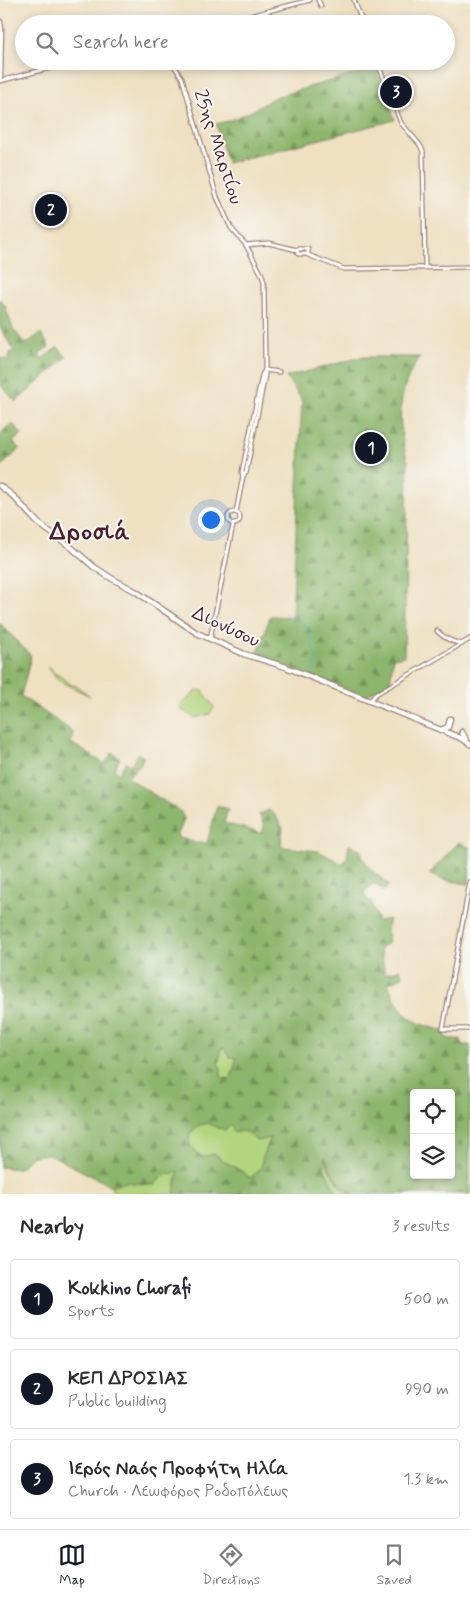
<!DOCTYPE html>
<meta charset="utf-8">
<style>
:root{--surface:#fff;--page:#f7f7f7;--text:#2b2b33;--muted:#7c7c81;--line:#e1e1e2;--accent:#111827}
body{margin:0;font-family:Mynerve,sans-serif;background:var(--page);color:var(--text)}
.controls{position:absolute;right:15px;bottom:15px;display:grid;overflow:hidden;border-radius:5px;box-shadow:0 2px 8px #0003}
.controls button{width:45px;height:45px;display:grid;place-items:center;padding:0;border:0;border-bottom:1px solid var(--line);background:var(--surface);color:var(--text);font:25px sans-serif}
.you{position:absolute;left:210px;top:519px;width:18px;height:18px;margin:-12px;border:4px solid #fff;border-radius:50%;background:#1a73e8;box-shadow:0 0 0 8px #1a73e833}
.badge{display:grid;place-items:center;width:32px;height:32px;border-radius:50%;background:var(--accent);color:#fff;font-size:16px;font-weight:700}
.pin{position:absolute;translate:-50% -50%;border:2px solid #fff;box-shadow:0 1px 5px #0006}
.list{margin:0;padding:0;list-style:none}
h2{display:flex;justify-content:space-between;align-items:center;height:65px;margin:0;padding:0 20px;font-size:21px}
h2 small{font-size:16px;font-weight:400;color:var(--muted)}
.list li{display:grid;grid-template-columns:32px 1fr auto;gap:15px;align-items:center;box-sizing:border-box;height:80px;margin:0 10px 10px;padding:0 10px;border:1px solid var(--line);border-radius:5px}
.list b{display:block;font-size:19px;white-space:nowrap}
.list p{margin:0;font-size:16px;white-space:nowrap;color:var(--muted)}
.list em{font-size:16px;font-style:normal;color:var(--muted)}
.icon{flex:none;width:28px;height:28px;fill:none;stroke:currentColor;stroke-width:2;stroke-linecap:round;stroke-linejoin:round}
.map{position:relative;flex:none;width:470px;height:1194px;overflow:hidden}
.search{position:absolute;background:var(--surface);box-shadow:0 2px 8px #0003;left:15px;right:15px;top:15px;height:55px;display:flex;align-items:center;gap:12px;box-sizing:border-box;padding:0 18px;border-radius:28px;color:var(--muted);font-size:19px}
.sheet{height:335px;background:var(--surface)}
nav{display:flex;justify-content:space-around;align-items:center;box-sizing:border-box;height:70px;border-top:1px solid var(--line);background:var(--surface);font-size:14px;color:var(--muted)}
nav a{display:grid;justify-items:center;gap:2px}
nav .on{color:var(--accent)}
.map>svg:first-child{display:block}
.green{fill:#b1d47c;stroke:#7e7a54}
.forest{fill:url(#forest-firs);stroke:#6b6a4c;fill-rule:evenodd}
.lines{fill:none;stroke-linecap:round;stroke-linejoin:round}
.stream{stroke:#4eaacc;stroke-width:1}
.minor-casing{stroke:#9c8076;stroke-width:5.5}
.major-casing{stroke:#9c8076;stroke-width:7}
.minor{stroke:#fff;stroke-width:3}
.major{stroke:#fff;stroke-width:4.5}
.labels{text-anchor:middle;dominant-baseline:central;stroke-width:4;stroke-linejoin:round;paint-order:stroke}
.street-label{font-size:19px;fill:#4a1f2b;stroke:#f6f6f2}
.district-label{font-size:24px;font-weight:bold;letter-spacing:1px;fill:#4a1f2b;stroke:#f6f6f2}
</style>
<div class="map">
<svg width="470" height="1194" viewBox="0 0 470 1194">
<defs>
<pattern id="forest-firs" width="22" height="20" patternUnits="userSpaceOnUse" patternTransform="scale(1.25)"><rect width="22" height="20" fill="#8cb66c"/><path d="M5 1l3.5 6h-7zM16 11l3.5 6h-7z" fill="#749359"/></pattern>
</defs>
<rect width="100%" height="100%" fill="#f6f6f2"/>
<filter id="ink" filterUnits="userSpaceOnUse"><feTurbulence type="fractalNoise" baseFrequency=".02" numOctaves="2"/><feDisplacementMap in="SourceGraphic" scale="10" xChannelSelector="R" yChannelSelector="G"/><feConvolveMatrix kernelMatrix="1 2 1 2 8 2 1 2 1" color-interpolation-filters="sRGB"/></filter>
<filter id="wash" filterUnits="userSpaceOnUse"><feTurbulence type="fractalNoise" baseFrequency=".0096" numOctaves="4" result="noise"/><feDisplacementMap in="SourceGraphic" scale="20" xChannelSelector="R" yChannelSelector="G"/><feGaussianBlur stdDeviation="1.12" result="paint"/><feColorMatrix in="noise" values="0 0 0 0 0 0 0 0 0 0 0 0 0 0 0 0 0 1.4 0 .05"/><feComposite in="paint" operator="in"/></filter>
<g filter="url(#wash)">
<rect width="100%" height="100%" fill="#eee0c1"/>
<g class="green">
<path d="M49,666L56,675L58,674L73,686L75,685L90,696L61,682L47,668Z"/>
<path d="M198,690L203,691L214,707L210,714L195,718L182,710L180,705Z"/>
<path d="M225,1048L236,1057C236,1061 233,1076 230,1079L221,1077L218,1065L220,1057V1049Z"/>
<path d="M208,1123L218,1128L230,1124L241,1130L271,1138L263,1155L261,1169L250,1178C239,1168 226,1164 215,1154L202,1157L190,1146L189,1134L199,1125Z"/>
<path d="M324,1155L329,1169L341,1187L350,1194H337L324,1168Z"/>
<path d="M179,1172L174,1194H114L111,1186L126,1182L154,1185L164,1175Z"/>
</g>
<g class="forest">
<path d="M375,68L395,120L227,163L216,124L228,121L252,111L275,97Z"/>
<path d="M0,299L5,305L13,329L26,344L41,333L49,347L39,354L42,359L58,347L67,357L16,402L0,384L1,383L0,381V358L8,360L10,353L14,351L0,327Z"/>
<path d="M362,357H420C396,390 397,425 408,462L404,656L393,658L390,683L365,696L257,655L270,616L292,617L302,400L286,377Z"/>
<path d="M12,423L22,434L13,442L20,449L0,467V434Z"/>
<path d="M0,623L31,656L21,696L73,732L71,743L105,764L112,753L120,758L114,769L119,773L126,762L131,765L138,754L144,757L139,767L137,766L128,778L181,812L184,819L177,837L196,843H207L217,806L228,809L224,823L262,833L264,827L259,814L269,810L274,814L283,828L281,843L283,847L318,851L343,864L347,858L349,845L360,849C363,865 376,874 389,885L384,891L374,883L364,892L368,900L371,901L378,921L389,919L387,928L389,943L380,948L385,974L400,969L403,977L388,983C399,1013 412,1025 443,1030L447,1039H461L462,1045H470V1194H350L341,1187L334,1178L325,1157L324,1168L337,1194H174L178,1172L164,1175L154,1185L126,1182L111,1186L49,1154L33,1156L18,1169L0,1167ZM224,1048L226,1053L230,1057H236C236,1061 233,1076 230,1079L221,1077V1067L218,1064L220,1049ZM414,1093H451V1175H414ZM208,1123L218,1128L226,1130L230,1124L234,1133C245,1129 249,1133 257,1141L271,1138L263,1155L261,1169L250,1178C239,1168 226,1164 215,1154L202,1157L190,1146L189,1134L199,1125Z"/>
<path d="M459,842L470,848L469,884L443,880L429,874Z"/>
</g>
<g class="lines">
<g class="stream">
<path d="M285,614H287"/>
<path d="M290,614C306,622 310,632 313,648C314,653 317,655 317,659C316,665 313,669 312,675"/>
</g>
</g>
</g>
<g filter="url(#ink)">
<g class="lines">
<defs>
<g id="minor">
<path d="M318,0L321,6"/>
<path d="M354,0L363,24"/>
<path d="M219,24L310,0"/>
<path d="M171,61L182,78L217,197L231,228L246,245L269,243L297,250"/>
<path d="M377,61L401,123L420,145L423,151L425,267"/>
<path d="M0,81L77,61"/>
<path d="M246,245L262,275L264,283L265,364V375L246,473L243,476L242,472L262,375L265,370"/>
<path d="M299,249H308V254H298L297,251Z"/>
<path d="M308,255L344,269L470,267"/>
<path d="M265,370L279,372"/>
<circle cx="234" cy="518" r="6"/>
<path d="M236,512L243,476"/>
<path d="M437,631C445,639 452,642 462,644"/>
<path d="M210,639L233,525"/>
<path d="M370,701L376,694L470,639"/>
<path d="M470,882L443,1029H470"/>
</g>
<g id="major">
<path d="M0,22L1,29L0,77"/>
<path d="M0,486L13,496L38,523L72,548L94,567L111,578L135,591L197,633L244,654L286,667L463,739L470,744"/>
<path d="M441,730L448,727L450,719"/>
<path d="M462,732L466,740"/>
</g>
</defs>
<use href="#minor" class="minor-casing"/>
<use href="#major" class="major-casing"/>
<use href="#minor" class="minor"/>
<use href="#major" class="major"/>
</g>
</g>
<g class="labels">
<g class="street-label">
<text transform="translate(218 147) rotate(72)">25ης Μαρτίου</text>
<text transform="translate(226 627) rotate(25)">Διονύσου</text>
</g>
<g class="district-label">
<text x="90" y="532">Δροσιά</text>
</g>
</g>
</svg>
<div class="controls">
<button><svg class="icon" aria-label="locate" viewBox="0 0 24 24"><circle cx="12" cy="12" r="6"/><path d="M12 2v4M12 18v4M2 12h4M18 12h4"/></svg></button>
<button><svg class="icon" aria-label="layers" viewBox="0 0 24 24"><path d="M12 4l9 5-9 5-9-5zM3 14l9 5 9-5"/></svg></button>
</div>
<div class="you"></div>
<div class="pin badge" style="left:371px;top:448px">1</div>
<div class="pin badge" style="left:51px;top:210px">2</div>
<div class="pin badge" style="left:396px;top:92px">3</div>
<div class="search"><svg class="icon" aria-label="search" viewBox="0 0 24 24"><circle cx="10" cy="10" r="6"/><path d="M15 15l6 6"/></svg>Search here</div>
</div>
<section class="sheet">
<h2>Nearby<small>3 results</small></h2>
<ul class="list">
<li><span class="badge">1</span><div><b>Kokkino Chorafi</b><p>Sports</p></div><em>500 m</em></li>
<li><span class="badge">2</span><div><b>ΚΕΠ ΔΡΟΣΙΑΣ</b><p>Public building</p></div><em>990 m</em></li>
<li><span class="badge">3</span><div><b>Ιερός Ναός Προφήτη Ηλία</b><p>Church · Λεωφόρος Ροδοπόλεως</p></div><em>1.3 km</em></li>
</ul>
</section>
<nav>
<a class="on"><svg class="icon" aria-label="map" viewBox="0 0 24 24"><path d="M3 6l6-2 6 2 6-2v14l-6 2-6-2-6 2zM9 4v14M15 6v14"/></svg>Map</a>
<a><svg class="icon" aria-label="directions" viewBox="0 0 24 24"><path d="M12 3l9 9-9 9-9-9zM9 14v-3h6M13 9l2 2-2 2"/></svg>Directions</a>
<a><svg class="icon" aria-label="saved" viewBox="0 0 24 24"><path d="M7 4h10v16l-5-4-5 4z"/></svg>Saved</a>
</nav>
